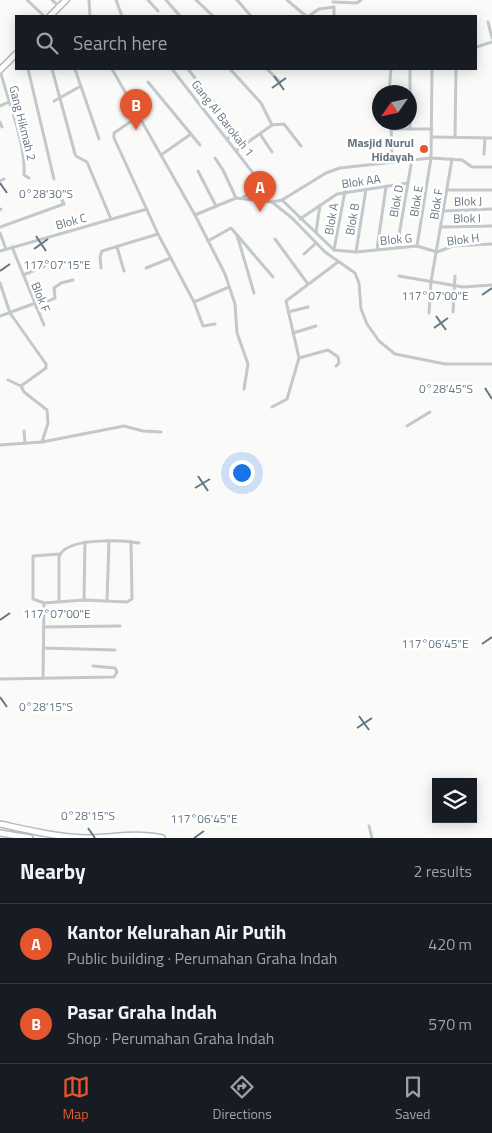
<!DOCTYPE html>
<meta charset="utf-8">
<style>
:root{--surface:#171b24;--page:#242831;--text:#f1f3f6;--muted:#9ea1a6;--line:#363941;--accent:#e4572e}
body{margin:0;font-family:"Titillium Web",sans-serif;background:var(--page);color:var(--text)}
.controls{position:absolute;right:15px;bottom:15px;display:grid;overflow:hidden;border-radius:0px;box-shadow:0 2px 12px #0003}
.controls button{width:45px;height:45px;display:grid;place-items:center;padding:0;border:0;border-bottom:1px solid var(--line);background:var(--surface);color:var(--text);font:25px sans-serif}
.compass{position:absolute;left:372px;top:85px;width:45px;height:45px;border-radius:50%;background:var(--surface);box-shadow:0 2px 12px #0003;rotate:236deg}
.you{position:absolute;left:241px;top:472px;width:18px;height:18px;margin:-12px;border:4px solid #fff;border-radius:50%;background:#1a73e8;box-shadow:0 0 0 8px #1a73e833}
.badge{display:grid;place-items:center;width:32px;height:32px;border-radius:50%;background:var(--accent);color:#fff;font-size:16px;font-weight:700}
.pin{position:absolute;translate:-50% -41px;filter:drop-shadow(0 1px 2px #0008)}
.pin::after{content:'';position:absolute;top:26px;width:18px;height:15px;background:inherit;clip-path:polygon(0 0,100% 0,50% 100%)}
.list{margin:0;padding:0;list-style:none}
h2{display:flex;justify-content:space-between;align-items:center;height:65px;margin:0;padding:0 20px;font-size:21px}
h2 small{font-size:16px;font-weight:400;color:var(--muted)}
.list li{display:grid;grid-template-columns:32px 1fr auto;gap:15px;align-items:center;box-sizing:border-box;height:80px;padding:0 20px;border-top:1px solid var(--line)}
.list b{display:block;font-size:19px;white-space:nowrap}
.list p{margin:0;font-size:16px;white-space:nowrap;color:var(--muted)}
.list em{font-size:16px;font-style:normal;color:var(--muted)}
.icon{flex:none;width:28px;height:28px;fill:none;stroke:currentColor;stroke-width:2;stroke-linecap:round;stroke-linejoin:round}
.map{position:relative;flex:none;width:492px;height:838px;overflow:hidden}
.search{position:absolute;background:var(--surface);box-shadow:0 2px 12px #0003;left:15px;right:15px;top:15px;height:55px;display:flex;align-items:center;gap:12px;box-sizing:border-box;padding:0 18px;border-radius:0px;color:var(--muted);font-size:19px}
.sheet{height:225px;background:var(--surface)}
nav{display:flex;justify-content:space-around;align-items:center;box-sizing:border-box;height:70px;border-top:1px solid var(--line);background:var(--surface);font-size:14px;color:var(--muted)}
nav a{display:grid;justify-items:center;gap:2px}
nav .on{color:var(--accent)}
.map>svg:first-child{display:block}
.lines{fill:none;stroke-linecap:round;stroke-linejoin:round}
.primary-casing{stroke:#b5babe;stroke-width:8}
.minor{stroke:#c3c8cc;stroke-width:3}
.primary{stroke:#fff;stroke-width:5}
.ticks{fill:none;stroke:#657683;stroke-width:2}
.poi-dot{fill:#e4572e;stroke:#fff;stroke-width:2}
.labels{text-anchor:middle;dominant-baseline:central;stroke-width:5;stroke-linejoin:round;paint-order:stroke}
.street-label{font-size:12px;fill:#657683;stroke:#fff}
.poi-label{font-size:12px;font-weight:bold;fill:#657683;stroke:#fff;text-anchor:end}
.ticks-label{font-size:12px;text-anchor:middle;fill:#657683;stroke:#fff;stroke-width:5;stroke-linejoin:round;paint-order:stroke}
</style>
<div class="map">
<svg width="492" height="838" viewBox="0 0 492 838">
<rect width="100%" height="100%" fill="#fafaf8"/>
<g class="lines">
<defs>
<g id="primary">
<path d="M50,16L66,0"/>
<path d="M0,70L16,54"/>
<path d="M0,824C28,830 56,837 85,838C111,838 135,832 162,838"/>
<path d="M0,833L30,838"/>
</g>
</defs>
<use href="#primary" class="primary-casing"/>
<g class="minor">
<path d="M27,0L44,16"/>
<path d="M52,0L59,6"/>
<path d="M89,0L90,16"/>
<path d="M116,0L122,16"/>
<path d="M148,0L158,11"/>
<path d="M166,0L180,16"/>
<path d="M196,0L213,16"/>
<path d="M237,0L251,16"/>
<path d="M287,0L306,16"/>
<path d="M333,2L357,3L361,0"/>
<path d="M334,7V16"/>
<path d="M309,16L319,9L334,7"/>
<path d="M488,22L492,38"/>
<path d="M476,47L492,42"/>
<path d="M28,69L54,179"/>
<path d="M52,69L75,154"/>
<path d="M75,69L99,139"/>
<path d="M112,69L195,215L236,198L272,202L282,200L334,250L356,252L417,246L437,252"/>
<path d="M172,69L260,182V189L243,197"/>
<path d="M188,69L235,130L234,134L227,139"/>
<path d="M230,69L261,103L272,125L237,150"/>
<path d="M267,69L280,82"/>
<path d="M410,69V129"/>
<path d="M0,70C8,102 26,143 24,175L29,178"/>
<path d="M148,82L200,145"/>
<path d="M389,92L391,69"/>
<path d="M54,101L81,86"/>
<path d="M0,106L9,102"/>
<path d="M135,108L147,99"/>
<path d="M139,116L114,133V138L158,234L194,302L203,326L215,324"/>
<path d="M0,122L2,127"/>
<path d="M391,122L392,161"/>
<path d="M272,125L284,124L301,146"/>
<path d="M392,129H432"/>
<path d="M260,134L272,152"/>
<path d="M455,136L456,69"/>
<path d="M433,137L492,138"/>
<path d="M484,154L485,138"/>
<path d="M161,155L191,134"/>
<path d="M76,156L87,162L111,219"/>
<path d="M215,158L223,170L236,198"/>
<path d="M198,171L216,206"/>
<path d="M0,181L4,179"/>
<path d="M447,190H492"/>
<path d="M282,200L326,173L340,168L431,158L462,160L472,167H492"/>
<path d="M272,202L292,218L325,252L355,273L359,283L361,309L367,324L379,341L395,354L445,364H492"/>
<path d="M0,210L1,209"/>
<path d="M444,211L492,209"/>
<path d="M195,215L225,274L235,304L237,333L248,364L244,389"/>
<path d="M300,219L337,194L408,183"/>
<path d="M0,227L64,204L57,190"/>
<path d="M442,227L492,226"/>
<path d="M316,232L320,205"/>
<path d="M0,233L6,249"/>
<path d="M237,235L254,293"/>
<path d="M275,239L308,284"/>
<path d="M208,241L231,228L273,277"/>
<path d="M417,246L431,158L432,69"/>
<path d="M12,247L44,325"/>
<path d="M117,247L124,271"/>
<path d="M397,247L412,159"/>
<path d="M377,249L386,187"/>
<path d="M334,250L345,191"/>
<path d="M0,251L147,209"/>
<path d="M356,252L366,189"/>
<path d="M437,252L453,246L492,244"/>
<path d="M304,254L315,244"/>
<path d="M101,268L100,257L102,251L158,234"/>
<path d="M146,268L171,258"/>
<path d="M23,275L45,266"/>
<path d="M399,276L463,287L492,285"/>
<path d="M0,283L10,313L46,364V368L21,386L24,392L47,410L48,423L42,442"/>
<path d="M194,302L229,287"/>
<path d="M36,307L55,298L54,288L61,283L73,280"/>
<path d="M288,312L308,307"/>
<path d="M453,312L455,276"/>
<path d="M429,313L431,282L452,159"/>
<path d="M0,316L33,304"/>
<path d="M293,333L316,326"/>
<path d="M336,366L339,363L338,357L328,350L299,358L286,301L338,262"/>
<path d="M8,380L21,386"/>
<path d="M272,407L287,399L299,358"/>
<path d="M407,426L430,412"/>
<path d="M24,431L25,443"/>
<path d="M0,445L42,442L124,426L143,431L161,432"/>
<path d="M84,600L85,542"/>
<path d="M59,601V557C65,537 123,540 139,543"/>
<path d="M107,601L109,541"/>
<path d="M44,603L33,599V556L60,554"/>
<path d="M44,627L120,626"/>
<path d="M44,648L115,650"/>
<path d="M43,678L44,603L84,600L127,602L132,599L131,542"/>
<path d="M0,679L114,677L117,672L115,668L93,666"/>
<path d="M369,826L372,838"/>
</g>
<use href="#primary" class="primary"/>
</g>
<path class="ticks" d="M274,76L284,90M272,88L286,78M0,183L7,193M36,236L46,251M34,249L48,239M0,271L10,264M482,295L492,288M436,316L446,330M434,328L448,318M485,388L492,399M198,476L208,491M195,488L210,479M0,620L10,613M482,644L492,637M0,697L7,707M359,716L369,730M357,728L372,718M88,828L95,838M194,838L204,831"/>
<circle class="poi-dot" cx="424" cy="149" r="5"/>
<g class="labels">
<g class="street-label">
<text transform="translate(223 118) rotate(52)">Gang Al Barokah 1</text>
<text transform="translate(23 123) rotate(76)">Gang Hikmah 2</text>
<text transform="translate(361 181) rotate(-8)">Blok AA</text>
<text transform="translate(396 201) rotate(-80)">Blok D</text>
<text transform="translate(416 201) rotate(-81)">Blok E</text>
<text transform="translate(468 201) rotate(-1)">Blok J</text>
<text transform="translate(436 204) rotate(-81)">Blok F</text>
<text transform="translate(467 218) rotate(-1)">Blok I</text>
<text transform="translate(331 219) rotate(-80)">Blok A</text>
<text transform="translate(352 219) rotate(-80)">Blok B</text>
<text transform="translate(71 221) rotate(-15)">Blok C</text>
<text transform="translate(396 239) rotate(-5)">Blok G</text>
<text transform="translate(463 239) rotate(-7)">Blok H</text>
<text transform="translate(41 297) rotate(68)">Blok F</text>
</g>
<g class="poi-label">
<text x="414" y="142">Masjid Nurul<tspan x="414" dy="14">Hidayah</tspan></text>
</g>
</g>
<g class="ticks-label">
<text x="46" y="198">0°28'30"S</text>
<text x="57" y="269">117°07'15"E</text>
<text x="435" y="300">117°07'00"E</text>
<text x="446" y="393">0°28'45"S</text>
<text x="57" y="618">117°07'00"E</text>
<text x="435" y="648">117°06'45"E</text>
<text x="46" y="711">0°28'15"S</text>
<text x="88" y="820">0°28'15"S</text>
<text x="204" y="823">117°06'45"E</text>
</g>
</svg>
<div class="controls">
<button><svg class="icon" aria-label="layers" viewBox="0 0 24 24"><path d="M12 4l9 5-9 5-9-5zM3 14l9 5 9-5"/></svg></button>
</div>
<svg class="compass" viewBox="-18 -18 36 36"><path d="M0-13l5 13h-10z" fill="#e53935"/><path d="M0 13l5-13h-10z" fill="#9ea1a6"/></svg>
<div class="you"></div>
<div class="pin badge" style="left:260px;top:212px">A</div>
<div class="pin badge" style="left:136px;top:130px">B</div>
<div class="search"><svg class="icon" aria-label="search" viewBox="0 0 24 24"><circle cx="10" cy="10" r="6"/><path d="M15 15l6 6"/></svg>Search here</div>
</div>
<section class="sheet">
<h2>Nearby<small>2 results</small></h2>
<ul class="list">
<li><span class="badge">A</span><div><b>Kantor Kelurahan Air Putih</b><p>Public building · Perumahan Graha Indah</p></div><em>420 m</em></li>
<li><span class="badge">B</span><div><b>Pasar Graha Indah</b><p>Shop · Perumahan Graha Indah</p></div><em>570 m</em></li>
</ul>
</section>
<nav>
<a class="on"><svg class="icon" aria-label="map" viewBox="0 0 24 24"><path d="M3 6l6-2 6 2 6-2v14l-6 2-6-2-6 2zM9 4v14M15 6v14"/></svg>Map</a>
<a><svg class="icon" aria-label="directions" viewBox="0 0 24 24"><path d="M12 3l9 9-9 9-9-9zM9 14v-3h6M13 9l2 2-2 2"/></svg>Directions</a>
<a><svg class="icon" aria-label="saved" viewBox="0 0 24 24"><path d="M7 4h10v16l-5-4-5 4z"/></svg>Saved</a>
</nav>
